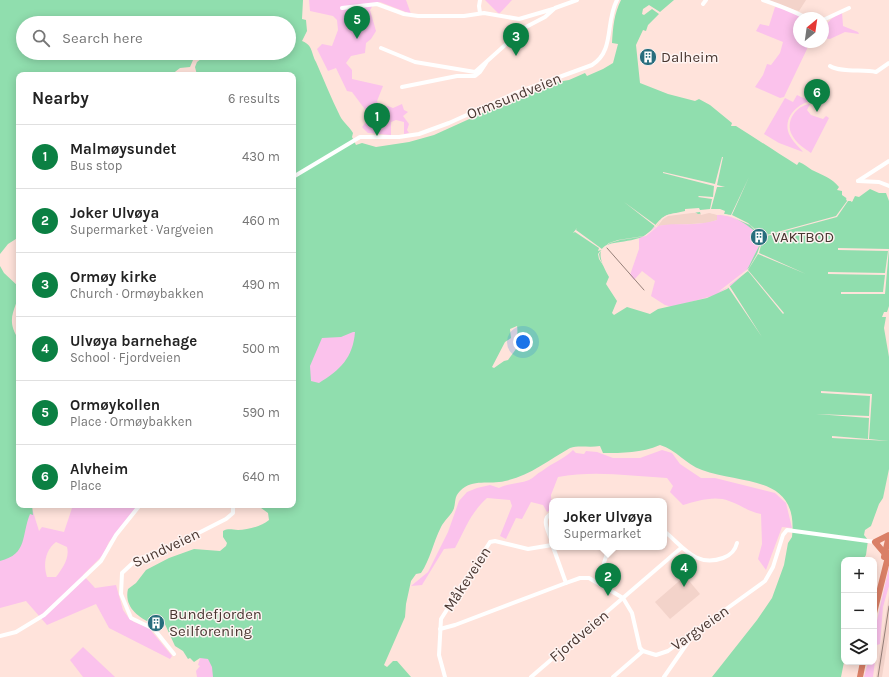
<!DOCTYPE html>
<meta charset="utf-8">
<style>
:root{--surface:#fff;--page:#f2f2f2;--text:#222;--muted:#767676;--line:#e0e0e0;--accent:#0b8043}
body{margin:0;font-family:Karla,sans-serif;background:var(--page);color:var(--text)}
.controls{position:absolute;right:12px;bottom:12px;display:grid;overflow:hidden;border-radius:8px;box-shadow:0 2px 10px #0003}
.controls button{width:36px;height:36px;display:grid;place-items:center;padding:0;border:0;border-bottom:1px solid var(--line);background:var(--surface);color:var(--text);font:20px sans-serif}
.compass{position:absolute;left:793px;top:12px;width:36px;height:36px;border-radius:50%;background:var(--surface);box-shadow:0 2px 10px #0003;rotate:29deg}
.you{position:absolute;left:523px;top:342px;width:14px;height:14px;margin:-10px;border:3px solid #fff;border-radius:50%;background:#1a73e8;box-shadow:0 0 0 6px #1a73e833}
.badge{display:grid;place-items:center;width:26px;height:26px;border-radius:50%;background:var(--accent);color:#fff;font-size:13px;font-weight:700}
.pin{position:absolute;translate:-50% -33px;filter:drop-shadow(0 1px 2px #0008)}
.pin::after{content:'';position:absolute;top:21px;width:14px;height:12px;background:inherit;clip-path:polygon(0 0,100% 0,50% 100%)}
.popup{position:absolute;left:549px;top:498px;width:118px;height:52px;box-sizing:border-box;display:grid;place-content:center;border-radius:8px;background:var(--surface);filter:drop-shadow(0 1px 3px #0005);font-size:13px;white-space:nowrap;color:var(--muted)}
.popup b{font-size:15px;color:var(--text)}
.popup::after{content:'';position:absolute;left:50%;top:100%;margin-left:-8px;border:8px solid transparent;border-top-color:var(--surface)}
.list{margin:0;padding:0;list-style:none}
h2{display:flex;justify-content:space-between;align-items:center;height:52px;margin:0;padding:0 16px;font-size:17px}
h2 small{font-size:13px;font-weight:400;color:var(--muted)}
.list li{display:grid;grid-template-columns:26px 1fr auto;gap:12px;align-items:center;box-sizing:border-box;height:64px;padding:0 16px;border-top:1px solid var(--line)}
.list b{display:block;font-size:15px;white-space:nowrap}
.list p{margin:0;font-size:13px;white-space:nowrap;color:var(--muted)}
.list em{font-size:13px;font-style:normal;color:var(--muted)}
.icon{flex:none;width:22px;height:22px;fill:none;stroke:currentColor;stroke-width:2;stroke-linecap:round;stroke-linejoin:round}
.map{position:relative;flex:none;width:889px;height:677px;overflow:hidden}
.search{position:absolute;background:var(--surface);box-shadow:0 2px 10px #0003;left:16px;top:16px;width:280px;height:44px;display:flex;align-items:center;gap:10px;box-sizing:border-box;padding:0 14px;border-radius:22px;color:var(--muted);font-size:15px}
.panel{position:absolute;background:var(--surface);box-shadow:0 2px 10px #0003;left:16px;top:72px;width:280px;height:436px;border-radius:8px}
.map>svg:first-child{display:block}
.built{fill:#f3d3ca}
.green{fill:#fbc2ec;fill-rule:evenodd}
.water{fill:#90deae;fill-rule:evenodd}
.pier{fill:#ffe3db}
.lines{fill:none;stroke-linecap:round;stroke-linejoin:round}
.minor{stroke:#fff;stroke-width:4}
.trunk{stroke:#da8067;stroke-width:6}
.rail{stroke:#968079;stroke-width:1}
.labels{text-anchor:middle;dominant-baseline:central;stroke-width:3;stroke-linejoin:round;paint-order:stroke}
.poi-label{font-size:15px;fill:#493731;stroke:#fef4f2;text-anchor:start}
.street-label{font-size:15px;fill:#493731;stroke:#fef4f2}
</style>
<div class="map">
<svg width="889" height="677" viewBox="0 0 889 677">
<rect width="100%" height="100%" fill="#ffe3db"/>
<g class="built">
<path d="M768,0H806L799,11L777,5Z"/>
<path d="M707,212L717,215V220L708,223L656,226L664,216L671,214Z"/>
<path d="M685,576L700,594L670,619L655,602Z"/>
<path d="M889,595V633L882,677H876Z"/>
</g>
<g class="green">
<path d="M309,0H406L411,14L380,2L373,5L370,10L376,31L371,39L366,43L365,53L351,56L346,63L352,70V79L383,86L377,101L380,109L388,106L393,108L402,104L404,110L408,112L403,116L409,124L407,130L409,133L404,134V122L396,120L391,122V135L368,133L362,127L368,120L367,112L352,92L347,91L336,68L328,71L317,49L322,44L332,46L338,30L337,20L333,16L310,11Z"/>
<path d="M485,0H512L499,14Z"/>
<path d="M775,7L787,9L805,18H799V42H808L807,49L784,97L780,98L755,87L763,75L767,64L771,65L780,53L783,42L756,31L760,24L769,26Z"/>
<path d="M842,12L843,26L858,32L859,34L845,32L830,39L823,38C823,24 830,19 842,12Z"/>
<path d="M797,95L810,101C796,105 783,118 789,134C792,141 799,147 803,152L779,143L764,134L785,98L793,102Z"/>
<path d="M810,104L807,110L811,115L823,119L826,116L829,118L811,153C804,148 796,143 792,135C785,122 795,106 810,104Z"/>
<path d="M717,215C733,215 752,223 761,237L757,256L744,274L736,282L716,295L672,307L665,305L651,296L655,281L642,271L634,280L630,275L639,249V238C646,236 650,228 657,226C676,222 697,227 717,220Z"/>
<path d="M385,315L313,410L293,333Z"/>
<path d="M573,450L576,453L584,454L586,451L597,452L613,458H640L662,450L672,453L680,464L701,478H715L775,493L786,503L792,528L782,527L766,570L758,559L762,544L761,514C749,512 741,505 729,501C715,495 697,501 683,505L670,492L673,486L667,478C631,476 594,470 558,477L551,495L552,509L547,512L543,505L531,502L522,519L516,518L506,539L500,536L512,506L510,500L487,498C469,515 466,528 455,548L444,549L422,585L411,586L428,572L448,532L459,501L467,492L477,488L490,485L499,488C508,483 519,484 529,480C534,478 537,473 542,471C552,463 564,459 573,450Z"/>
<path d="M19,505H31L39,531L42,527L64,532L73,505H137L131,516L109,542L103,555L83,575L95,588L116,585L123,610L128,617L134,622L148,627L172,656L170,659L109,628L96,604L47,625L26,601L0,608V510ZM56,542L67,547C70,558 62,569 56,577H47C43,565 45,550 56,542Z"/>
<path d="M889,567V586L883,607L880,644L877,645L873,677H864L868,662H874V634Z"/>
<path d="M209,629L242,677H197L196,671L200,666L198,665Z"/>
<path d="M83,647L115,677H83L70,660Z"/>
</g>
<g class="water">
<path d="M0,0H303L302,19L306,20L307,31L302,41C313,45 311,53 316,62C324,80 331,98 340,116C343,122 349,126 353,133L352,137L356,145L362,143L376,147L409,142L434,135L498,106L549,87L557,82L569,80L585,73L587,76L603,69L613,63L618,44L612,43C613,27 614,14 621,0H674L660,12L649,5L643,9L642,14L644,15L652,9L659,14L648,25L646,31L643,30L636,45L640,83L668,94L695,101L699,99L710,105L732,123L731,126H736C757,139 776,152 797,165L799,162C804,164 809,168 812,170C822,175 832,178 839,187L837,190L842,191V195L852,202L855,196L859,197L870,189L879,193H886L889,201V306L887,312H884L882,317H886L884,328L889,357V469L883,498L879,504L871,526L865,530L864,535L868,540L866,555L863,560H844V662L841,677H712L757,620L772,598L784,565L788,543L792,537C799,474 742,485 702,470C685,464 677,450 660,445C641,453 623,453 603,453L600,446C589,448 579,445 570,448C549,460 529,476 505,481C489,485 473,478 460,491C454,497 456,501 454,508C453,513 443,522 441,527C433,543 430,560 421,573L416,574L411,581L406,604L405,617L384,665L387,667L393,661H397L411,677H213L212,667L208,659L200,658L194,662L190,658L188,659L183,651L175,646L164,622L162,623L155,619L151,623C137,617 124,606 128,589L136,583L146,570L169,558L194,549L220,551L226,546L227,543L223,537V531C229,528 232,530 238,530C248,530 262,526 269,520L268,513L257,505H293V183L294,182L293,179V75H197L195,67L197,62L209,53H289V23H23V53H201L193,60L190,67L180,68L171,75H19V237L8,244L0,254ZM695,212L698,214C701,214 704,212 707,212C728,210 746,224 761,236L759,246L748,268L744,274L727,289L707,298L658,309L650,314L627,307L614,315L612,313L617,301L606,284L609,277C585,235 617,247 642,237C652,233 656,221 665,216C673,212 685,213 695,212ZM517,326C518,328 517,347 516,349L508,360L504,361L494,368L492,367L505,342L511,338L510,329ZM353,332H355C353,358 340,370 319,383L311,381L310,366L322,338L341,337Z"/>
<path d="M0,266L4,273L19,287C19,309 3,316 19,340V505H32L33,515L30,514C21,536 28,554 0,561Z"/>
</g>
<g class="pier">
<path d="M722,157H723L717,185L725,187H717L711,209H720L725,211L724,214L731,215L749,177L732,215L748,223L775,192L748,223L763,236L836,216L847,201L846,199L848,196L853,201H848L837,217L763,237L759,253L806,274L758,254L748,270L784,313L783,314L748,271L729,285L762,337L728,287L718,292L749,268L757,254L761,243V236L750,225L729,216L709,213L701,215L700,212L668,216L663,219L657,227L646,236L620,240L610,243L603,248L599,254L600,259L607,271L599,259L598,254L601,250L598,251L599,248L575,232L573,233L577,228L576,230L602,249L609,243L618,240L644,236L656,227L624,202L657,226L662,218L667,215L654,192L667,215L685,211V209L699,208L700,210L710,209L712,199L698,197L699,196L713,197L714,186L663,173V172L715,184Z"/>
<path d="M838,248L889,249L885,294H841V292H883L885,275L828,274V272L885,273L888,251L838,250Z"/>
<path d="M821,391L872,394L869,439L889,441L832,438V436L868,439L869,418L816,414L869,416L870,396L821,393Z"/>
</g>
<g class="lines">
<g class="minor">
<path d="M763,0C778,5 793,11 807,18"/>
<path d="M703,4L706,0"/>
<path d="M342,8L377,4L404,14L418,16H464L484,13L519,19L553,9"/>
<path d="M480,13L479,6L480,0"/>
<path d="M823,20L849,8"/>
<path d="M381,48L415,62L475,72L524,28L545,17L555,8L577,0"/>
<path d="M830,66C841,73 863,69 876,72L889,63"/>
<path d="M402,87L457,76H475L480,72L486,63"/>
<path d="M293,177L360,137H399L419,134L449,123L513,94L592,65C615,51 605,22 617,0"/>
<path d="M858,181L889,161"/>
<path d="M858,181L879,182L889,186"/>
<path d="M552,513C539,519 550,533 552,543"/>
<path d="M664,531C683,546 695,568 723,558C731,555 735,551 737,543"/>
<path d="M553,547L566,583"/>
<path d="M598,582L609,547"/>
<path d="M440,629L455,625L566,583L580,578H589L623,598L632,613L640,648L643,651L656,655L668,651L765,581L773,567L783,535L787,530L875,542"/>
<path d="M0,636L16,632L44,615L101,561L116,535L140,505"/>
<path d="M174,654L154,629L131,618L121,594L122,573L136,560L171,547L226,519L233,513V505"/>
<path d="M445,677L439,655L441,619L490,542L495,541L528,549L552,545"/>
<path d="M531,677L681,548"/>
<path d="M613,677L643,651"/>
<path d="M664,677L693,635"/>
</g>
<g class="trunk">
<path d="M886,555L875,542L889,535"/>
<path d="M884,557L889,536"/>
<path d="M874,613L889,553"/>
<path d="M860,677L863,662"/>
</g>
<g class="rail">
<path d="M607,248L644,290"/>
<path d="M878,677L889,606"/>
</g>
</g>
<defs>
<symbol id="building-disc" viewBox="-11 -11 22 22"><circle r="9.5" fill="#286d7d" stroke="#fef4f2"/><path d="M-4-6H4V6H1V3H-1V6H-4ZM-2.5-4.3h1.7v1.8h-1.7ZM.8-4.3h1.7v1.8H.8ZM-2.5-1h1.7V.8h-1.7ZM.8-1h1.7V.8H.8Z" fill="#fff"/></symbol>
</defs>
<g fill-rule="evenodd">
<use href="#building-disc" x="638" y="47" width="20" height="20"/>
<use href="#building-disc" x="749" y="227" width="20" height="20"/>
<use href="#building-disc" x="146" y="613" width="20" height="20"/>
</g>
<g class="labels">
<g class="poi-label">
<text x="661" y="57">Dalheim</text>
<text x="772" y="237">VAKTBOD</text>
<text x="169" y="614">Bundefjorden<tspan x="169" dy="17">Seilforening</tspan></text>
</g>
<g class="street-label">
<text transform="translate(514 96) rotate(-22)">Ormsundveien</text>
<text transform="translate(166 548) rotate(-25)">Sundveien</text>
<text transform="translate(467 579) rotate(-57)">Måkeveien</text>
<text transform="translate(700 628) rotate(-35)">Vargveien</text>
<text transform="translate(579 636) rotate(-40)">Fjordveien</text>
</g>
</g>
</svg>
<div class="controls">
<button>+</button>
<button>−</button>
<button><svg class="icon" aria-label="layers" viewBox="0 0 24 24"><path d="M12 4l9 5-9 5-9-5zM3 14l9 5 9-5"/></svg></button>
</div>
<svg class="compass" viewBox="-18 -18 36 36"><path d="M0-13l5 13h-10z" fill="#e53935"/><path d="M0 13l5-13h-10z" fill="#767676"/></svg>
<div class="you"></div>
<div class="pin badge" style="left:377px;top:136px">1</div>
<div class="pin badge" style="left:608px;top:596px">2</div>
<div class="popup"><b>Joker Ulvøya</b>Supermarket</div>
<div class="pin badge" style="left:516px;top:56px">3</div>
<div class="pin badge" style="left:684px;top:587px">4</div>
<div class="pin badge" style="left:357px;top:39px">5</div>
<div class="pin badge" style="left:817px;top:112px">6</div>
<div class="search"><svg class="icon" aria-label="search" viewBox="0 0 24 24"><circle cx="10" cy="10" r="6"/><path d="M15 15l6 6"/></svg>Search here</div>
<section class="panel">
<h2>Nearby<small>6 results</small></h2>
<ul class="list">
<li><span class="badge">1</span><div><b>Malmøysundet</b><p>Bus stop</p></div><em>430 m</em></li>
<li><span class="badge">2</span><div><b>Joker Ulvøya</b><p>Supermarket · Vargveien</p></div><em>460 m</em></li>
<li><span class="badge">3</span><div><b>Ormøy kirke</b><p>Church · Ormøybakken</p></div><em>490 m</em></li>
<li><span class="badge">4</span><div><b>Ulvøya barnehage</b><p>School · Fjordveien</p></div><em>500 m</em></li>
<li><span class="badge">5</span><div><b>Ormøykollen</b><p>Place · Ormøybakken</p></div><em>590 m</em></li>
<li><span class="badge">6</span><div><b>Alvheim</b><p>Place</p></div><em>640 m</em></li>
</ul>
</section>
</div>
